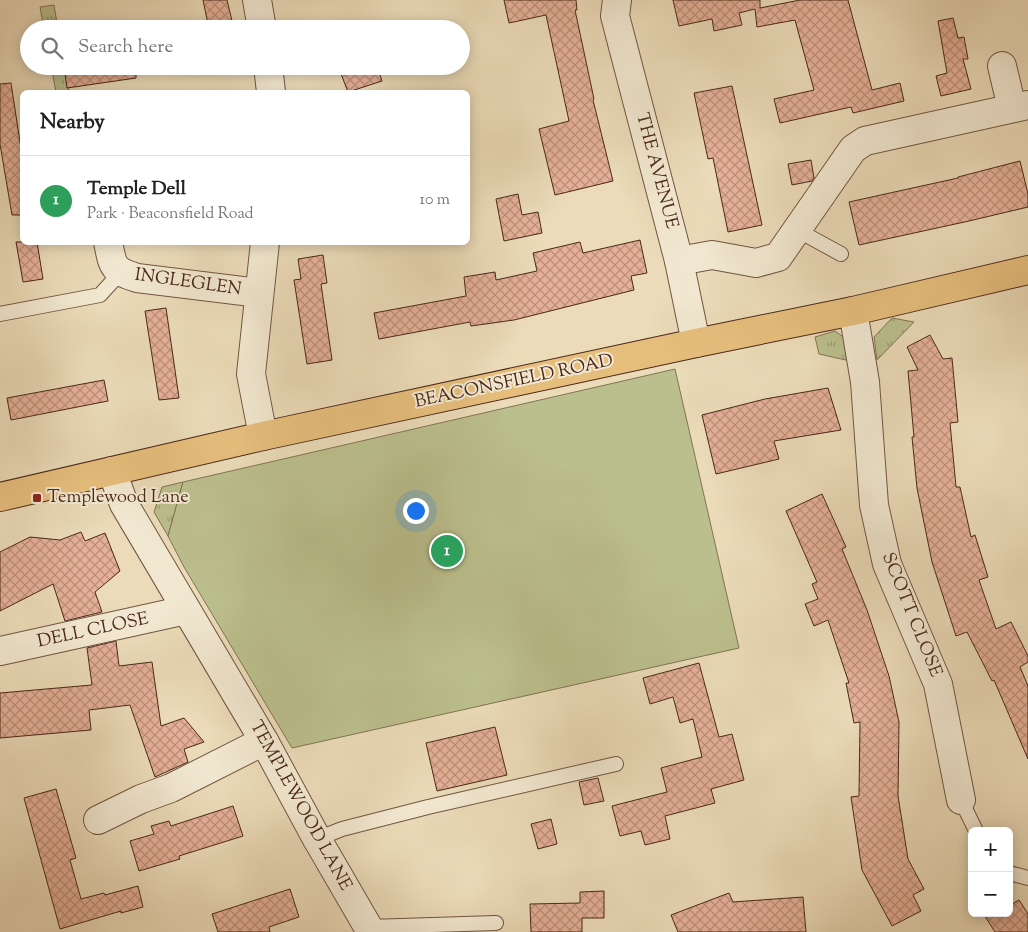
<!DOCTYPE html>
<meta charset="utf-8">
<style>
:root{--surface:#fff;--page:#f6f6f6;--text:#202124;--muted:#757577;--line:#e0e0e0;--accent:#111827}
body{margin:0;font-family:"Sorts Mill Goudy",serif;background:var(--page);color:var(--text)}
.controls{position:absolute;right:15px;bottom:15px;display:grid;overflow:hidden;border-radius:8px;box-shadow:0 2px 12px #0003}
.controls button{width:45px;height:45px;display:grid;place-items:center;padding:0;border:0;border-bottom:1px solid var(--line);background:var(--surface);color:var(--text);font:25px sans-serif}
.you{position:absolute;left:415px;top:510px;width:18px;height:18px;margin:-12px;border:4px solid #fff;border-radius:50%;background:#1a73e8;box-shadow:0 0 0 8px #1a73e833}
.badge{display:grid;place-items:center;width:32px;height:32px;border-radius:50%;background:var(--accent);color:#fff;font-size:16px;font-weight:700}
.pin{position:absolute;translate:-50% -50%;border:2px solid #fff;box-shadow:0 1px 5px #0006}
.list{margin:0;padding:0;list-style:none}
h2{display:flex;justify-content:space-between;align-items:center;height:65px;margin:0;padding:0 20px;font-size:21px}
h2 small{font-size:16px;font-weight:400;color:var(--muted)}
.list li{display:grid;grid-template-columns:32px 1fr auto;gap:15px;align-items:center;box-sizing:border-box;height:90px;padding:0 20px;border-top:1px solid var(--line)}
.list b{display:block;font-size:19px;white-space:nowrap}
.list p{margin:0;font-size:16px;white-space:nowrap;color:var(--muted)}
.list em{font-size:16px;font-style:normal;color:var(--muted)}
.icon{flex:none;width:28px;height:28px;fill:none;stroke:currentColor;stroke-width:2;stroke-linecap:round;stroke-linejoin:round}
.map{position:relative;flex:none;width:1028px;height:932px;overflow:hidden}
.search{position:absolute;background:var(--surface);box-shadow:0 2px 12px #0003;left:20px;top:20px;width:450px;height:55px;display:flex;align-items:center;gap:12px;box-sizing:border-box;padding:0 18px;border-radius:28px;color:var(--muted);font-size:19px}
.panel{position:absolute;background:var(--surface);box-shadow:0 2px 12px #0003;left:20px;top:90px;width:450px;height:155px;border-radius:8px}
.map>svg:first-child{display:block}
.grass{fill:url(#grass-tufts);stroke:#827454}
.green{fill:#bbbf8d;stroke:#827454}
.building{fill:url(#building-cross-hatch);stroke:#4a281b}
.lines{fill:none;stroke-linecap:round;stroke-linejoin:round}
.lane-casing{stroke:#725542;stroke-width:16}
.street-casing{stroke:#725542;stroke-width:30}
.primary-casing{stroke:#4a281b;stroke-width:30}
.lane{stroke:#f2e8d1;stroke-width:14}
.street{stroke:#f2e8d1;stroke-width:28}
.primary{stroke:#e6be7c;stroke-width:28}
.poi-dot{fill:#8f2418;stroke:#f2e8d1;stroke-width:2}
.labels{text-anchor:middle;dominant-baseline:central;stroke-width:4;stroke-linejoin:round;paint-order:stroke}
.street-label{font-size:18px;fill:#4a281b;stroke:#f2e8d1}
.poi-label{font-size:18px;fill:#4a281b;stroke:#f2e8d1;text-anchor:start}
</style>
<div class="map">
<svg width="1028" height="932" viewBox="0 0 1028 932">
<defs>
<pattern id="grass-tufts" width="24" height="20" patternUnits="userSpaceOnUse" patternTransform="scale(1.25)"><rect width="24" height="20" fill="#bbbf8d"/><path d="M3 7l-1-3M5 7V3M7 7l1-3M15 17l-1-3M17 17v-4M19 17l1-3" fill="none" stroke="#9a9b72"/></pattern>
<pattern id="building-cross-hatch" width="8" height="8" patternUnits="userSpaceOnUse" patternTransform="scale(1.25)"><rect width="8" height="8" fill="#e5b097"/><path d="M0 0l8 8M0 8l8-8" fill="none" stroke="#bc8f7a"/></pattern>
</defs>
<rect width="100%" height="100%" fill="#ebdbb8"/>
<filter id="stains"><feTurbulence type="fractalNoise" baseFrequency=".004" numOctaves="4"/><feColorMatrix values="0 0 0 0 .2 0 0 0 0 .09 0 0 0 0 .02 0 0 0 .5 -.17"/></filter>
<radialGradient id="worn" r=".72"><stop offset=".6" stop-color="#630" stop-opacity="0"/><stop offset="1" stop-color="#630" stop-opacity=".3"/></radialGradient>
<g class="grass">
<path d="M54,5L58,29H44L40,7Z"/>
<path d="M51,66H65L69,92H56Z"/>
<path d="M892,318L914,322L877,360L874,337Z"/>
<path d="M835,331L852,343L859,363L819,354L815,337Z"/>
<path d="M183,482L168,536L154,512L162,487Z"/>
</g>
<path class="green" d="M675,369L739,648L292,748L184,567L168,536L183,482Z"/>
<g class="building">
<path d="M203,0H227L234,29H209Z"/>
<path d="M504,0H576L577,10H575L594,99L593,100L613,181L555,195L539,129L569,121L546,15L509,23Z"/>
<path d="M673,0H760V8L800,0H848L872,90L900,83L904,101L853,113L851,107L780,123L774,99L814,90L795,20L757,27L755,9L739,13L742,25L714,31L712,19L679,26Z"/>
<path d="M953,18L958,38L964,37L968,59H963L971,89L941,96L936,76L947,73L938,21Z"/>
<path d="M64,66H136V78L67,88Z"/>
<path d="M338,66H377L382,81L348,92Z"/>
<path d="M11,83L22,155V215H12L0,144V84Z"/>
<path d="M732,86L762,225L728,232L713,158L708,159L694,93Z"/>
<path d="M811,160L814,178L812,181L792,185L788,164Z"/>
<path d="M1020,161L1028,194V207L969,221L859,245L849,202L958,178V177Z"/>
<path d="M518,194L522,215L538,212L542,233L504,241L496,199Z"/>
<path d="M640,240L647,273L631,276L634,290L514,320L471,326L470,322L379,339L374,313L466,296L464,277L495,272L496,280L537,271L533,253L580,242L583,253Z"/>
<path d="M16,242H37L43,279L23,282Z"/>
<path d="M323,255L327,283L321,284L332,360L307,364L294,280L301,279L298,259Z"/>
<path d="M166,308L179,398L159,400L145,311Z"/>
<path d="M930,335L943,359L952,358L958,422L950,423L956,487H960L971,537L975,535L988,577L979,580L996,629L1011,622L1028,656V662L1020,667L1028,686V759L994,680L992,681L967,632L956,636L932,562L917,488L912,437H914L908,371L918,370L907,347Z"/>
<path d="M104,380L108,401L11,420L7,398Z"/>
<path d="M828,388L841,430L774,441L779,459L716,474L702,415L765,399Z"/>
<path d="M822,494L846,547L842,549L867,610L889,676L899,722L898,796L908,859L924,889L913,895L921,911L892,926L862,870L851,797L859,796L860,722L854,723L846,683H849L828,620L814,626L805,604L818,599L812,584L817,582L786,511Z"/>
<path d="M81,532L85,541L105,533L120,571L95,592L102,612L65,621L53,584L0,611V552L30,537L60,540Z"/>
<path d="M116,641L119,666L152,662L161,726L184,718L204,742L184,749L188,762L155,777L130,705L89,710L91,730L0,738V693L92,685L87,648Z"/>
<path d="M699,663L719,737L732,734L744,780L711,789L715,803L665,816L670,839L645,845L641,831L620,836L612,806L667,792L661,768L702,757L693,719L680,723L673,697L650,704L643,678Z"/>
<path d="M495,727L507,775L437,791L426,743Z"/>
<path d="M598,778L604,801L584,805L579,782Z"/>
<path d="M56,789L76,858L70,860L81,899L104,893L105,895L138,886L143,907L121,913V911L60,929L24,798Z"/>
<path d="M233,806L243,836L179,856L180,859L139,871L130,841L154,834L151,826L169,821L171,826Z"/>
<path d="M551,819L557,844L538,849L531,824Z"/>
<path d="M290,889L299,917L269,927L270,932H218L212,914Z"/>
<path d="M604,891V918H582V932H531L530,904L580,903V892Z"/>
<path d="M729,893L733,902L803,897L806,932H678L671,915Z"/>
<path d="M1019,900L1028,914V932H995L983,913H1009V906Z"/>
</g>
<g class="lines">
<defs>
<g id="lane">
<path d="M797,230L841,254"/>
<path d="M0,314L100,295L120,273"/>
<path d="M961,800L976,831"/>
<path d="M317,839L342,829L428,807L616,764"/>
<path d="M1009,873L1028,878"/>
<path d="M368,927L496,923"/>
</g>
<g id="street">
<path d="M257,0L262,29"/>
<path d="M617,0L615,16L679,261L696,343"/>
<path d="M268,66L271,92"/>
<path d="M1002,66L1012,108"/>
<path d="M108,242C113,267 112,270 137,278L259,293"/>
<path d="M679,261L712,255L756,263L778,257L853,149L865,141L1028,105"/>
<path d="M853,311L865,382L874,505L887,564L938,684L961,800"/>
<path d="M263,436L251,374L265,242"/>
<path d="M112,471L124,504L264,741L317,839L371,932"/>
<path d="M0,651L186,610"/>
<path d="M98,820L141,799L171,788L264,741"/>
</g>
<path id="primary" d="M0,497L263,436L696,343L853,311L1028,270"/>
</defs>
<use href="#lane" class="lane-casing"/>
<use href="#street" class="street-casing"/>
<use href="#primary" class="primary-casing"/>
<use href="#lane" class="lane"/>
<use href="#street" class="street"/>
<use href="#primary" class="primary"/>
</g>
<rect class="poi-dot" x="32" y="493" width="10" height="10" rx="2.5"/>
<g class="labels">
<g class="street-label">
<text transform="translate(656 171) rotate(75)">THE AVENUE</text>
<text transform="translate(188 283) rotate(8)">INGLEGLEN</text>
<text transform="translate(514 382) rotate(-12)">BEACONSFIELD ROAD</text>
<text transform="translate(911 615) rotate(68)">SCOTT CLOSE</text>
<text transform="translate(93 631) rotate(-12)">DELL CLOSE</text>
<text transform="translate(300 806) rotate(61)">TEMPLEWOOD LANE</text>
</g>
<g class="poi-label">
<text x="47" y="498">Templewood Lane</text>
</g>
</g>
<rect width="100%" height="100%" filter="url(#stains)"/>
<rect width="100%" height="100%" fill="url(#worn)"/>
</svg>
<div class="controls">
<button>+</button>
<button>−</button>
</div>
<div class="you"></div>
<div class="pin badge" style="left:447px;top:551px;background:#2e9e5b">1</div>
<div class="search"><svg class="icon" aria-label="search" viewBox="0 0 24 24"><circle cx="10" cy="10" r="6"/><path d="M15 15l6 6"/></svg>Search here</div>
<section class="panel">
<h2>Nearby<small></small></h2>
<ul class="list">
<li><span class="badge" style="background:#2e9e5b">1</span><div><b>Temple Dell</b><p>Park · Beaconsfield Road</p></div><em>10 m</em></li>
</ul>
</section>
</div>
